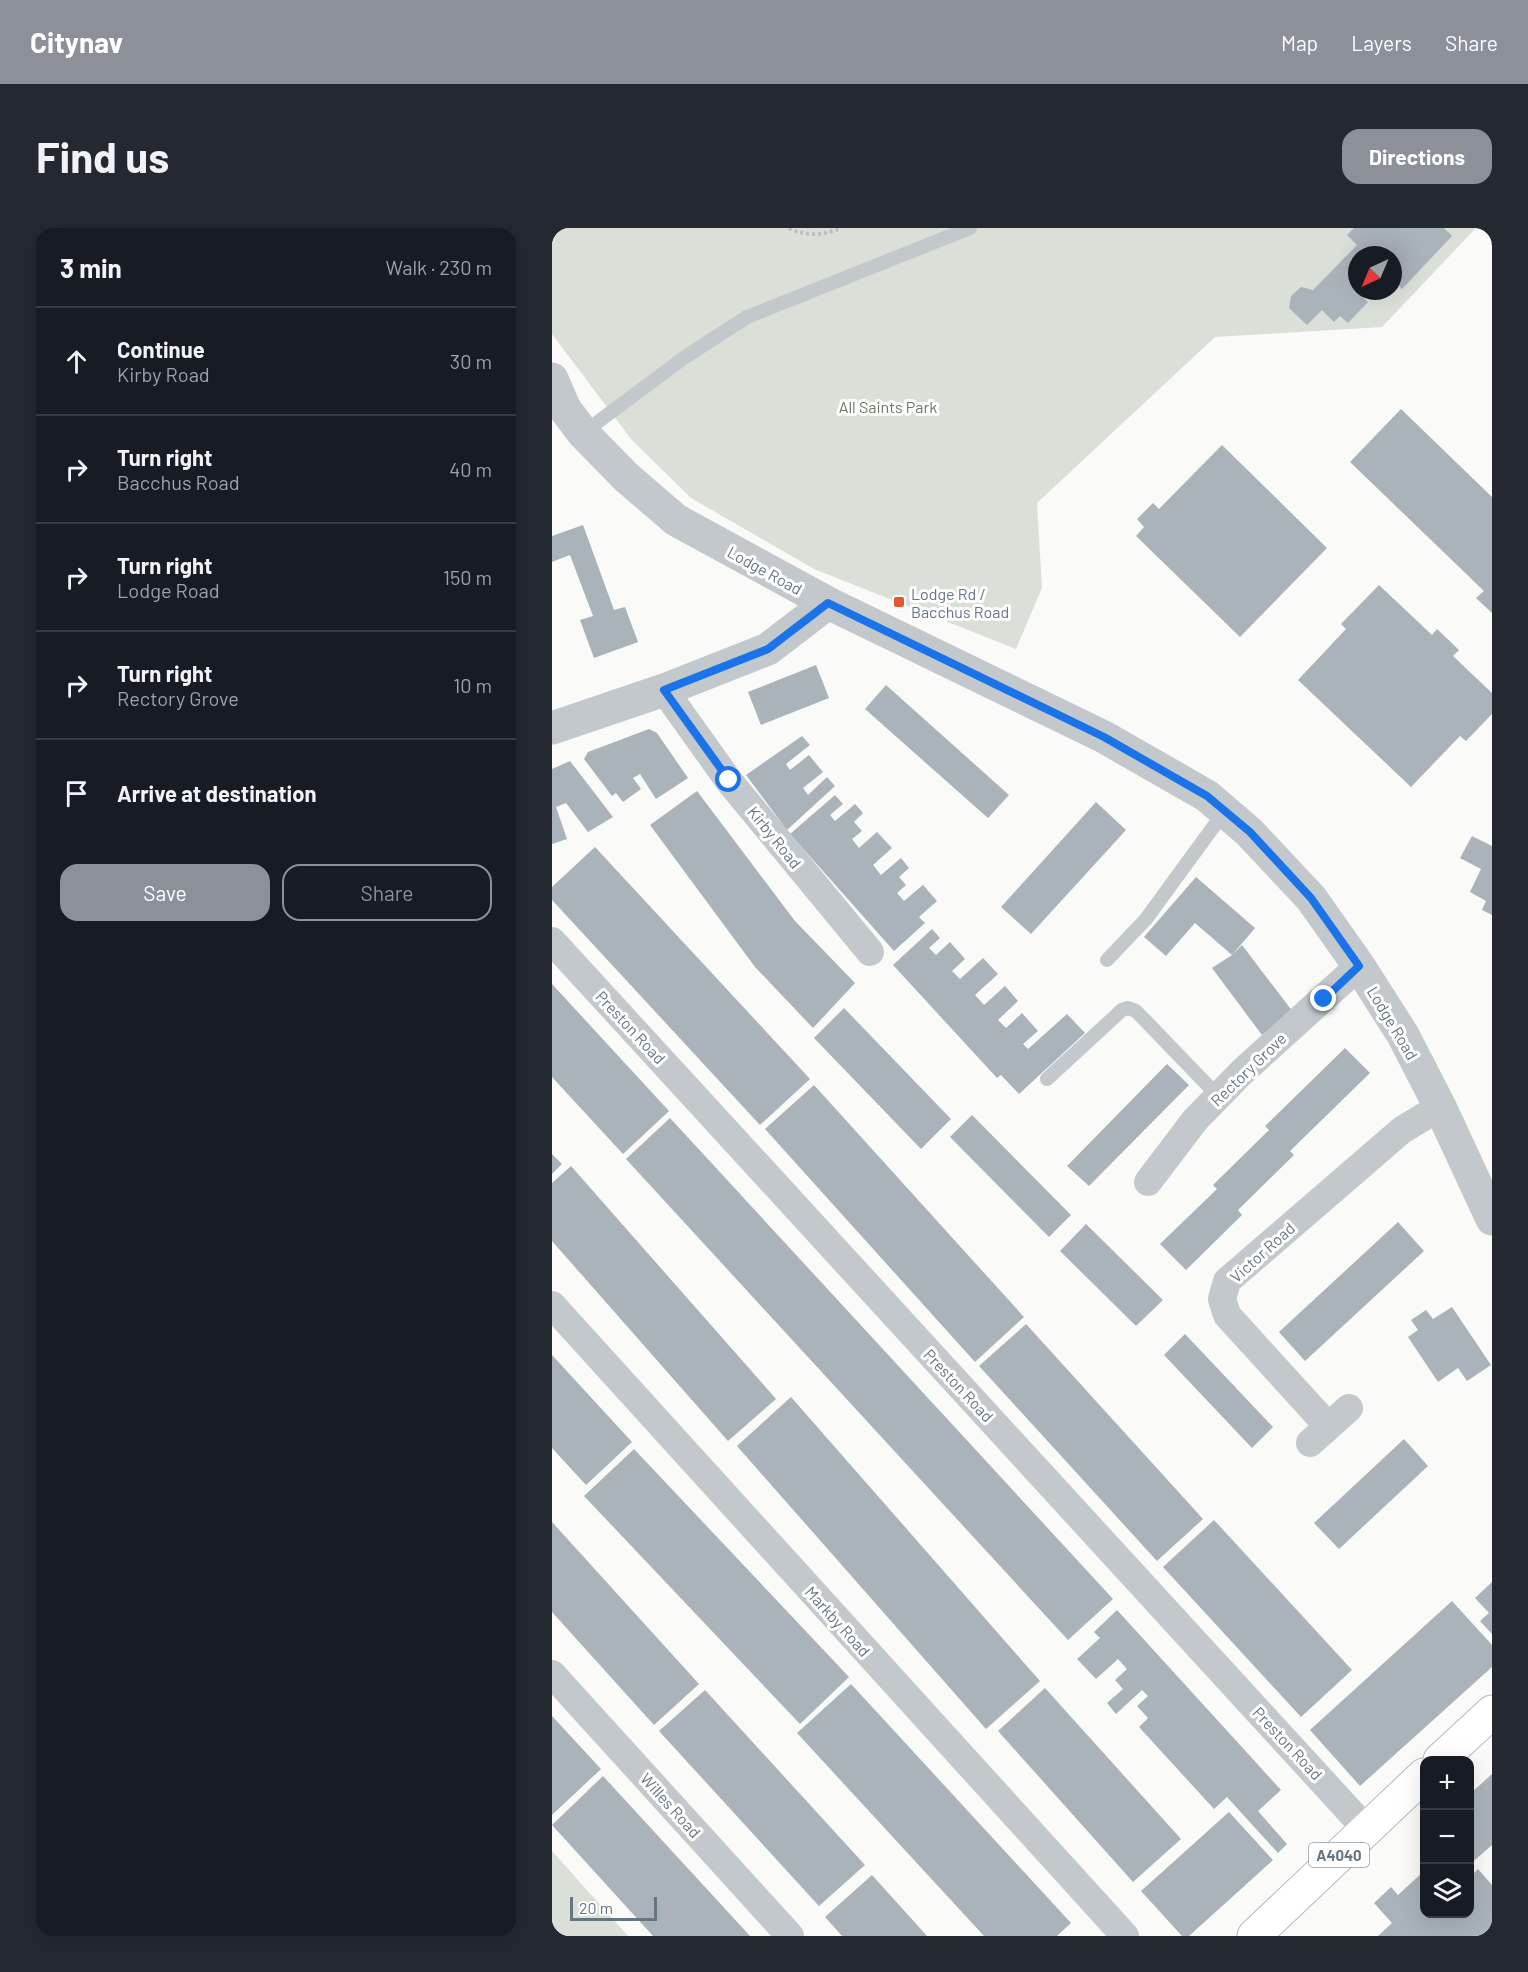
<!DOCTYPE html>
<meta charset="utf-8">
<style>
:root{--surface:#171b24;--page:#242831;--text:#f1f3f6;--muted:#9ea1a6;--line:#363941;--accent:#8c9099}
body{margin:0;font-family:Barlow,sans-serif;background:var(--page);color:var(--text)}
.controls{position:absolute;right:18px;bottom:18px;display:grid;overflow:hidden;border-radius:12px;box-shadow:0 6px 24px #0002}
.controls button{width:54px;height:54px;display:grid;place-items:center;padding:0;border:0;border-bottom:2px solid var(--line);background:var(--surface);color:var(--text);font:30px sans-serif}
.compass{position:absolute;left:796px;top:18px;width:54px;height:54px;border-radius:50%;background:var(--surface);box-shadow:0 6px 24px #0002;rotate:224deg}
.scale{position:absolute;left:18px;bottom:15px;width:87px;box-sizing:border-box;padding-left:6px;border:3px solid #657683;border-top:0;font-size:16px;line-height:21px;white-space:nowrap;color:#657683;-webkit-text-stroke:4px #fff;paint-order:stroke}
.stop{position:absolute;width:18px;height:18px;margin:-14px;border:4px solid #1a73e8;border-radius:50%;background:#fff}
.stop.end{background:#1a73e8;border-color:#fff;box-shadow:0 2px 6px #0008}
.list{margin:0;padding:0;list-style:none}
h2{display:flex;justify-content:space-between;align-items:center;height:78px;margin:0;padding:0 24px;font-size:26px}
h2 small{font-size:20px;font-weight:400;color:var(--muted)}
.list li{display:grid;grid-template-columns:39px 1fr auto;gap:18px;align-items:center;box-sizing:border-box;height:108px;padding:0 24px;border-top:2px solid var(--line)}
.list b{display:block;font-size:22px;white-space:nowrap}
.list p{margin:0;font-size:20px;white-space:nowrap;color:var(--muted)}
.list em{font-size:20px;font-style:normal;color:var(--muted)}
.actions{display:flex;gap:12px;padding:18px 24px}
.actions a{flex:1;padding:14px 0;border:2px solid var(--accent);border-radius:18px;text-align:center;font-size:21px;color:var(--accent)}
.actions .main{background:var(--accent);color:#fff}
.icon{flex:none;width:33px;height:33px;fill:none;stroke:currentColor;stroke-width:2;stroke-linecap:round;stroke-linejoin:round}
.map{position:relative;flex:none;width:940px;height:1708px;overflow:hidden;border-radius:18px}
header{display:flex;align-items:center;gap:36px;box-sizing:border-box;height:84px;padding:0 30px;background:var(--accent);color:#fff}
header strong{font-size:28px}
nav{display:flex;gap:33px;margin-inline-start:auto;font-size:21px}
.intro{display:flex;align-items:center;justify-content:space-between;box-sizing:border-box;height:144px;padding:0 36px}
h1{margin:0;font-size:42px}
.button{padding:15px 27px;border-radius:18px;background:var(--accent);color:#fff;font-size:21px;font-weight:700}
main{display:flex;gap:36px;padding:0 36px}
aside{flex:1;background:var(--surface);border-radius:18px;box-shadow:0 6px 24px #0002}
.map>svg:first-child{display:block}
.green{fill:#dadfd7;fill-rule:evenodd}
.building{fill:#aab3b9}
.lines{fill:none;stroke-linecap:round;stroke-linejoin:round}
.primary-casing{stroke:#b5babe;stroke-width:35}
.path{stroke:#bbbfc2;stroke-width:4;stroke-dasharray:3 3;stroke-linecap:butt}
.service{stroke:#c3c8cc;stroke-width:14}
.minor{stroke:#c3c8cc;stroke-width:28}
.tertiary{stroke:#c3c8cc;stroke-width:33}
.primary{stroke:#fff;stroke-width:33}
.route{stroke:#1a73e8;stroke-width:8}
.poi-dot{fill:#e4572e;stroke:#fff;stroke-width:2}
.labels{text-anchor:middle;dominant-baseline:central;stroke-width:6;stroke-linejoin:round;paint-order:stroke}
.shield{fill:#fff;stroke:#939fa8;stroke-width:1.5}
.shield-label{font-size:15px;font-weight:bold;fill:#657683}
.park-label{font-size:16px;fill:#687a64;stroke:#fff}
.street-label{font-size:16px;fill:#657683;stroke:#fff}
.poi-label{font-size:16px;fill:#657683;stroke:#fff;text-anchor:start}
</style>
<header>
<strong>Citynav</strong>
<nav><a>Map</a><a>Layers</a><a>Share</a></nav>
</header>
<div class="intro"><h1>Find us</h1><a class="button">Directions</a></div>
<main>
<aside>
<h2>3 min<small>Walk · 230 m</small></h2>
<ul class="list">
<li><svg class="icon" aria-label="ahead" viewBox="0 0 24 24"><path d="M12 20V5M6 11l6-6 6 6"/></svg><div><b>Continue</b><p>Kirby Road</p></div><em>30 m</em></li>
<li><svg class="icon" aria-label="right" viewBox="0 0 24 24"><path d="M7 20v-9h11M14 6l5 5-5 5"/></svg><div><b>Turn right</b><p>Bacchus Road</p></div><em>40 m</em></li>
<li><svg class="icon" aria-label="right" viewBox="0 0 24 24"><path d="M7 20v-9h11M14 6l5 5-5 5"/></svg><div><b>Turn right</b><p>Lodge Road</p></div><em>150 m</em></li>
<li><svg class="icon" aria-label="right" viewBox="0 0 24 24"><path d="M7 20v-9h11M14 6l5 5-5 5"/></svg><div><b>Turn right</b><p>Rectory Grove</p></div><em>10 m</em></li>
<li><svg class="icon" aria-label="arrive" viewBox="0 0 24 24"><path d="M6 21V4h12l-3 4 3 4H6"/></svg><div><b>Arrive at destination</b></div></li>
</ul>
<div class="actions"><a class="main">Save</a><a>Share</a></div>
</aside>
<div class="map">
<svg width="940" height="1708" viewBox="0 0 940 1708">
<rect width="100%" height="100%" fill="#fafaf8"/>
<g class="green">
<path d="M0,0H924L830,99L663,109L485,275L490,360L464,421L262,341L139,270L79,211L0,106ZM805,27H841V63H805Z"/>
<path d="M0,1623L76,1708H0Z"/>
</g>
<g class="building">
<path d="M802,0H892L900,8L850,61L841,52V27H805V63H811L808,66L816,74L796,95L788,88L782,94L770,82L755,97L737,80L739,68L749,59L761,62L805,17L795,7Z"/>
<path d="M849,181L940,269V385L924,370L932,363L798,234Z"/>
<path d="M670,217L775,320L688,409L584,308L592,299L585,291L601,275L607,281Z"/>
<path d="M31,297L62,382L73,379L86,414L42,430L28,392L41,388L18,327L0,334V308Z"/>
<path d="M827,357L880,407L885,401L907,422L901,428L940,465V486L914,513L908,508L859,559L746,452L794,401L789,396Z"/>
<path d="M264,437L277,470L209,497L196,464Z"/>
<path d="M334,457L457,567L436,590L313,481Z"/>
<path d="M97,501L105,505L136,550L104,571L88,546L81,550L89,561L71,574L64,565L60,568L32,531L36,524Z"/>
<path d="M250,508L258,517L234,536L238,542L257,527L271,544L251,560L256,567L275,549L283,558L235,602L194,547Z"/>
<path d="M18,533L61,589L36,604L14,575L4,579L15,611L0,616V541Z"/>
<path d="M145,563L243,693L303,755L261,800L203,739L98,597Z"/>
<path d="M283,567L291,576L278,587L283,593L303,576L311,585L302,594L310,603L300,611L307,620L325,604L340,620L321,637L329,647L349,630L357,640L347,649L354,657L345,665L352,673L371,657L385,673L367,689L373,695L342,723L238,606Z"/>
<path d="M544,574L574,602L479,706L449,679Z"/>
<path d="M920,608L940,618V687L930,682L934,673L918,664L929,641L908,630Z"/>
<path d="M43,619L258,851L208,897L0,672V659Z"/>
<path d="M644,649L703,700L680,727L690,717L741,784L710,807L660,740L680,727L643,695L614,728L592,709Z"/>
<path d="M380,701L388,710L377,720L384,727L398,714L413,731L400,743L408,751L431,730L446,746L423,767L432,777L453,758L466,773L446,792L454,800L470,785L486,803L471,816L476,821L515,786L533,805L467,866L449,847L445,850L341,737Z"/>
<path d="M0,756L117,883L71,926L0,849Z"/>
<path d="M292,780L399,891L369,921L262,810Z"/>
<path d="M793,820L818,845L738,923L742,927L686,982L690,987L634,1042L608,1016L665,961L661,957L717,902L713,898Z"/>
<path d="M615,836L637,857L537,958L515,938Z"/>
<path d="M262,857L472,1089L423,1134L213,901Z"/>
<path d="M420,887L519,987L497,1009L398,909Z"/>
<path d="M118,890L561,1371L516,1412L74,931Z"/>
<path d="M0,926L10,936L0,946Z"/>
<path d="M19,938L224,1171L176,1213L0,1013V955Z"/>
<path d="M846,994L872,1023L753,1133L727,1104Z"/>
<path d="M534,996L611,1072L584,1098L508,1023Z"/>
<path d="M900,1079L939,1137L915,1153L906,1140L886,1154L856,1109L866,1102L859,1092L874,1082L881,1091Z"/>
<path d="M474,1096L651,1291L605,1333L427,1138Z"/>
<path d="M633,1106L721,1199L700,1220L612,1127Z"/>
<path d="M0,1127L80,1214L34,1257L0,1220Z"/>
<path d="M239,1169L488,1453L434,1501L185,1218Z"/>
<path d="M852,1211L876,1238L787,1321L762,1295Z"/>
<path d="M82,1221L297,1449L248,1496L32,1268Z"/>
<path d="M662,1292L800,1442L749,1489L611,1339Z"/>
<path d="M0,1294L147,1456L102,1497L0,1384Z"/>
<path d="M940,1354V1406L928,1393L937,1385L923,1370Z"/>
<path d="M900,1373L940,1417V1439L808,1558L758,1502Z"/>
<path d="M565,1382L729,1562L706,1583L735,1616L726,1625L675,1569L662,1581L587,1499L596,1490L585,1478L596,1468L590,1462L564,1486L555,1475L571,1461L563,1452L575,1441L566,1431L544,1451L525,1431L548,1410L542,1404Z"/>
<path d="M299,1456L519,1695L505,1708H432L245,1505Z"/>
<path d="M493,1460L629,1611L581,1654L446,1503Z"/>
<path d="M153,1462L313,1637L267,1678L107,1503Z"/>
<path d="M0,1488L49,1541L0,1587Z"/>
<path d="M940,1546V1617L923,1632L918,1626V1566Z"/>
<path d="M51,1548L198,1708H101L0,1597Z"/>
<path d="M677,1584L721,1632L637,1708H630L589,1663Z"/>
<path d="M926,1641L940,1657V1708H826L840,1695L822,1675L839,1659L846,1667L872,1643V1686H918V1649Z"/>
<path d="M320,1647L375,1708H290L273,1689Z"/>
</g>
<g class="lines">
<defs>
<g id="primary">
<path d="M888,1532L940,1484"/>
<path d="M702,1708L872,1547"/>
</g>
</defs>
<use href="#primary" class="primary-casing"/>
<path class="path" d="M237,0C254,9 271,7 289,0"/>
<g class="service">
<path d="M31,205L133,129L195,89L418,0"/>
<path d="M555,732L594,691L673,583"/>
<path d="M495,851L570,782L576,780L584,783L666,868"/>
</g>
<g class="minor">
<path d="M112,462L177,553L318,724"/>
<path d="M0,713L814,1601"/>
<path d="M596,954L643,892L690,844L807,738"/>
<path d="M0,1077L573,1708"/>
<path d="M776,1198L675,1087L670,1071L675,1053L850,902L888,879"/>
<path d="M758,1215L797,1180"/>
<path d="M0,1446L238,1708"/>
</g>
<g class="tertiary">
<path d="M0,151L13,181L31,205L74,249L124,292L276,375L552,509L655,568L697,604L759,670L807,738L851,807L888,879L940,991"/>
<path d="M0,500L112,462L216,421L276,375"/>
</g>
<use href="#primary" class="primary"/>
</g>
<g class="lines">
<path class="route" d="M177,552L112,462L216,421L276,375L552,509L655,568L698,604L759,670L807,738L772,771"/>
</g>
<rect class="poi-dot" x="341" y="368" width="12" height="12" rx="3"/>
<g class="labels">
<rect class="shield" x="757" y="1615" width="60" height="24" rx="4.5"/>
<g class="shield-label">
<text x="787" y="1627">A4040</text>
</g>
<g class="park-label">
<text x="336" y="178">All Saints Park</text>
</g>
<g class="street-label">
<text transform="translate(213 342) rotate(29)">Lodge Road</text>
<text transform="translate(223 609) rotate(51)">Kirby Road</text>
<text transform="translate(841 795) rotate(59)">Lodge Road</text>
<text transform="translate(79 799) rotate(47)">Preston Road</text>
<text transform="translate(696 841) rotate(-44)">Rectory Grove</text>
<text transform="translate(710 1024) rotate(-42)">Victor Road</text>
<text transform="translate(407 1157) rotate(47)">Preston Road</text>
<text transform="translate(286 1393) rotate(48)">Markby Road</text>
<text transform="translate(736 1515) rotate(47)">Preston Road</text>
<text transform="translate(119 1577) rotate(48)">Willes Road</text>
</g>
<g class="poi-label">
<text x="359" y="365">Lodge Rd /<tspan x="359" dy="18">Bacchus Road</tspan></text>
</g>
</g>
</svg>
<div class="controls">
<button>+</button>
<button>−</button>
<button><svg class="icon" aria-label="layers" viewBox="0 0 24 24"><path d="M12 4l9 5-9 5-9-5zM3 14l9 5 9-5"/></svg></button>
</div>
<svg class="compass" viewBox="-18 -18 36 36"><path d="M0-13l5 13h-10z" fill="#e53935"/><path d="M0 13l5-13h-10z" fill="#9ea1a6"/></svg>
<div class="scale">20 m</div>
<div class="stop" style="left:177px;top:552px"></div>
<div class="stop end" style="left:772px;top:771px"></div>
</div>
</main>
